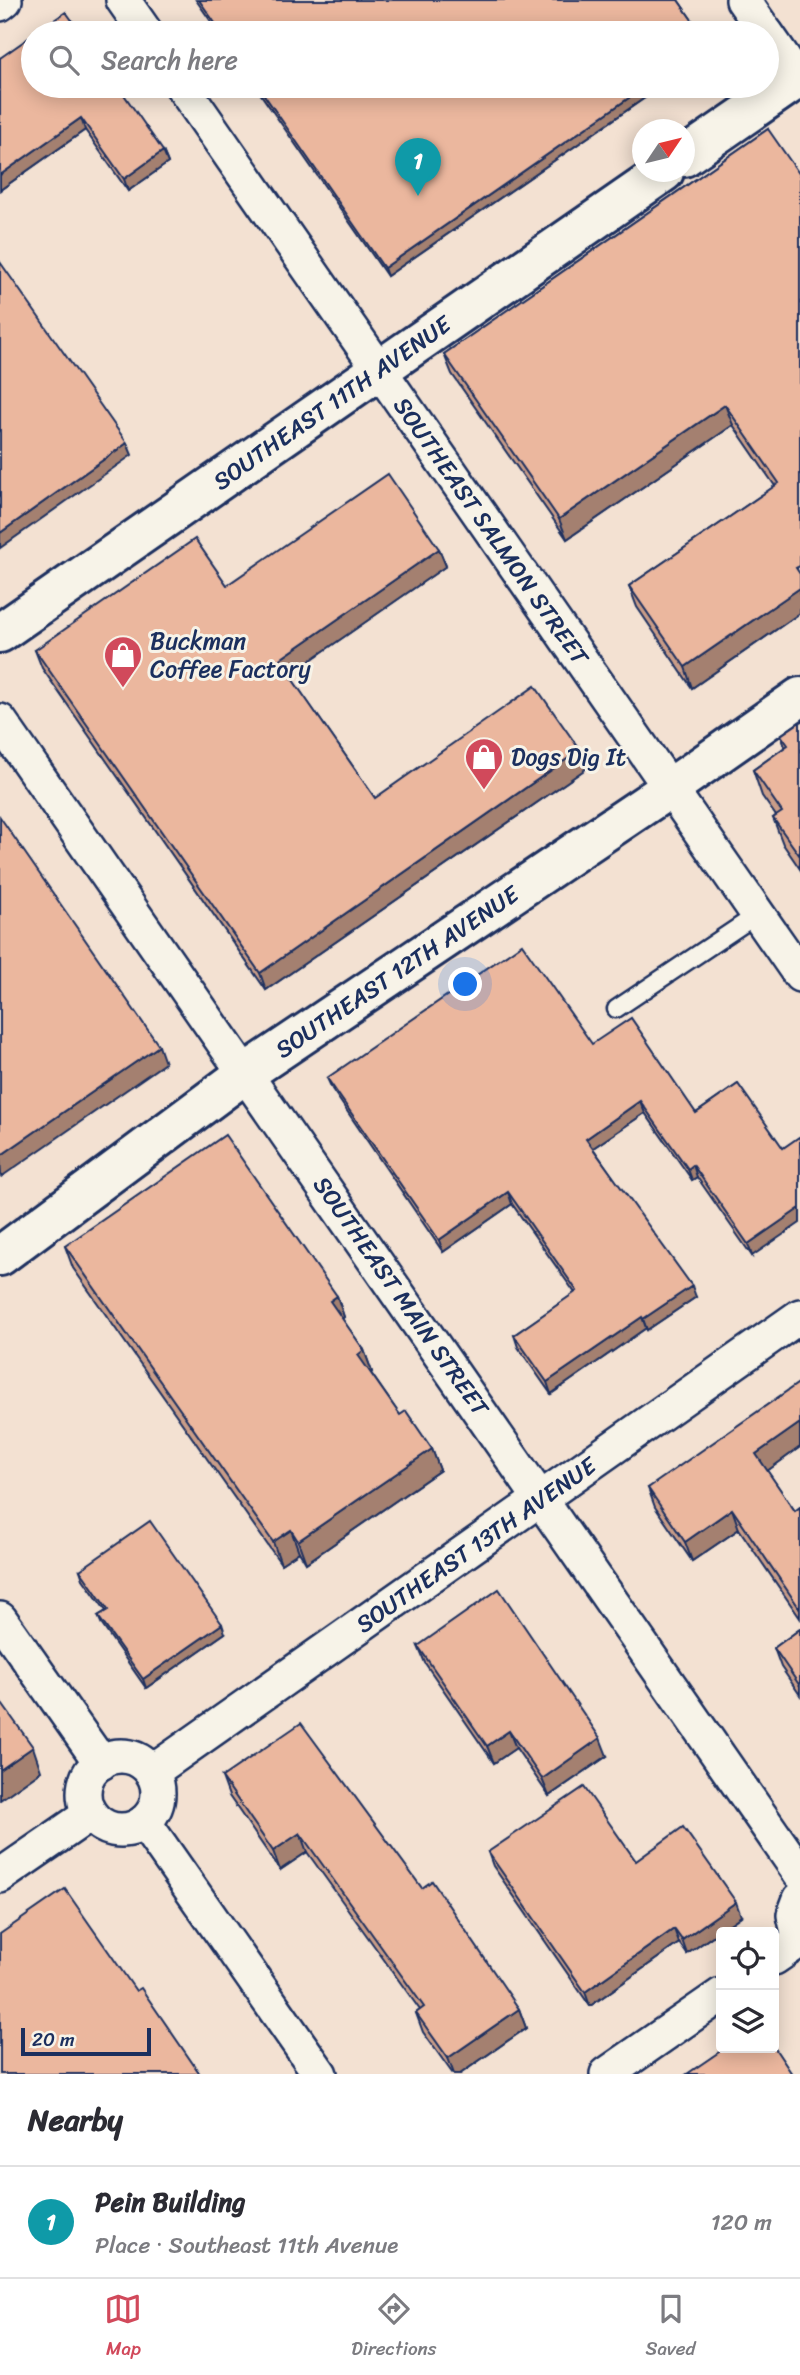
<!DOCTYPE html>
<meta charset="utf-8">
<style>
:root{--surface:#fff;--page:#f2f2f3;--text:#2b2b33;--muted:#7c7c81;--line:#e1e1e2;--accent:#d1495b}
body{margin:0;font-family:Sriracha,sans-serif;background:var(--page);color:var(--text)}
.controls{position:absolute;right:21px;bottom:21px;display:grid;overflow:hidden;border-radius:7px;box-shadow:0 4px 18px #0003}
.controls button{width:63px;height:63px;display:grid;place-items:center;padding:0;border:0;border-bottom:2px solid var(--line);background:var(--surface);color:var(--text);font:35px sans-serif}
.compass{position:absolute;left:632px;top:119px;width:63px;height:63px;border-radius:50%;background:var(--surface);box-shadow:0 4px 18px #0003;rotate:55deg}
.scale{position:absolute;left:21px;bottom:18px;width:130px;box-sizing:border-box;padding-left:7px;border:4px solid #1b2f5e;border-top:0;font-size:19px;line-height:24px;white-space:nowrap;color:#1b2f5e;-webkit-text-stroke:5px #f7f3e8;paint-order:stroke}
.you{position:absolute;left:466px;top:985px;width:24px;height:24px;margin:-18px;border:5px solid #fff;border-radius:50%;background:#1a73e8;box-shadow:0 0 0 10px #1a73e833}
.badge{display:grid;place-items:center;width:46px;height:46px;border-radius:50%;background:var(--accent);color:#fff;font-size:23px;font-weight:700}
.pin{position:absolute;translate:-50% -58px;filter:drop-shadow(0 2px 4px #0008)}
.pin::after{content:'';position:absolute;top:37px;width:24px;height:21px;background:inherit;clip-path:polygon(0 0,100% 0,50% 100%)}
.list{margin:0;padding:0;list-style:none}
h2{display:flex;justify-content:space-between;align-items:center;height:91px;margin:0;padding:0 28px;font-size:30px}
h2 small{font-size:23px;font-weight:400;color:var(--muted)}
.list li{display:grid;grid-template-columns:46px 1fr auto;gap:21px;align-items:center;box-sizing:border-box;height:112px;padding:0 28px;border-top:2px solid var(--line)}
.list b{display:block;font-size:26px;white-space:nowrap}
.list p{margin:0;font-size:23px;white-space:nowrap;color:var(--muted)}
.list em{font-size:23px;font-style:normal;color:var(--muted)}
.icon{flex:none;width:38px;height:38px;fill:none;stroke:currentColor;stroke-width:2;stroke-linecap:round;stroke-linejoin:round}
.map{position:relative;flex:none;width:800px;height:2074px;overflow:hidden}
.search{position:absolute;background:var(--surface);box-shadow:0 4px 18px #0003;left:21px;right:21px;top:21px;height:77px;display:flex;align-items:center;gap:18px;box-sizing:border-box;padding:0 24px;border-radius:38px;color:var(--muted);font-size:26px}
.sheet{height:203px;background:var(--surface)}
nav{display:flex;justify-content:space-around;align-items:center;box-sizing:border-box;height:98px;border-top:2px solid var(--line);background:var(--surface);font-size:19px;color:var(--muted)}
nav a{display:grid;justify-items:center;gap:4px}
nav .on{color:var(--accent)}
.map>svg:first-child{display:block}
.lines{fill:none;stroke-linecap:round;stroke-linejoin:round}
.lane-casing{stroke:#1b2f5e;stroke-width:21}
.street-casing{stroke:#1b2f5e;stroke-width:38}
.secondary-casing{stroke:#1b2f5e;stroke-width:44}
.lane{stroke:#f7f3e8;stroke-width:16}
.street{stroke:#f7f3e8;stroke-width:33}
.secondary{stroke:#f7f3e8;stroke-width:38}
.wall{fill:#ca9d88;stroke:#1b2f5e;stroke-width:2}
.shaded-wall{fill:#a4806f;stroke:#1b2f5e;stroke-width:2}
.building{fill:#ebb79e;stroke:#1b2f5e;stroke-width:2}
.labels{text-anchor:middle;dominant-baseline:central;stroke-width:6;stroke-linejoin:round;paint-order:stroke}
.street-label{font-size:24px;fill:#1b2f5e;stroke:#f7f3e8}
.poi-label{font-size:24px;fill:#1b2f5e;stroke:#f7f3e8;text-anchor:start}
</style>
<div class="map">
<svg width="800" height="2074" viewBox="0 0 800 2074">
<rect width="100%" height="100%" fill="#f3e1d2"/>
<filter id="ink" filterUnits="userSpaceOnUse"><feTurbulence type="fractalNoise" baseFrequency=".0143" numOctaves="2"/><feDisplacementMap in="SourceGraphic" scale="14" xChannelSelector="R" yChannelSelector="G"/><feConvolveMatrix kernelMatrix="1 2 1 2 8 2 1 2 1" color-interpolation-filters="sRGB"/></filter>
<g filter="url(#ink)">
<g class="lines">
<defs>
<path id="lane" d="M616,1009L758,914"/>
<g id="street">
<path d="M123,0L146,33"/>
<path d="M743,0L766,33"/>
<path d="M0,4L5,0"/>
<path d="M767,34L800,82"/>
<path d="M182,86L800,975"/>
<path d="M0,721L800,1873"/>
<path d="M0,1619L101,1763"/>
<circle cx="121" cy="1793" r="37"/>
<path d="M152,1772L800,1316"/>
<path d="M144,1822L320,2074"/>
<path d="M0,1876L90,1814"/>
<path d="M800,1899L794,1915L800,1941"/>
<path d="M774,1958L799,1941"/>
<path d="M607,2074L721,1995"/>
</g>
<g id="secondary">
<path d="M684,157L800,77"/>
<path d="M0,633L664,172"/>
<path d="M0,1256L246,1073L670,788L800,697"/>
</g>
</defs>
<use href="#lane" class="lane-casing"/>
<use href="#street" class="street-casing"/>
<use href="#secondary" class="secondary-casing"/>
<use href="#lane" class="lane"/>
<use href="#street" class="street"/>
<use href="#secondary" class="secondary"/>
</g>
<g class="wall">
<path d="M196,0H678L701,33H219Z"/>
<path d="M0,58L163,151L168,163L128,191L85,130L0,190Z"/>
<path d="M255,86H662L387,276Z"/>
<path d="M768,129L800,613L692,688L637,607L629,586L775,486L733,425L567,539L452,374L444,354Z"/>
<path d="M439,549L446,566L289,675L375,798L580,750L587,768L266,990L42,668L35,650L227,585Z"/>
<path d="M800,722V869L783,844L773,818L776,816L762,796L753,770L785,747L781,735Z"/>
<path d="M592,1044L696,1113L738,1084L752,1256L697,1177L692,1180L645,1113L593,1148L696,1297L647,1330L646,1328L551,1394L518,1347L514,1335L575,1293L512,1204L443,1252L332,1089L327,1078Z"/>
<path d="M65,1246L337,1296L344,1317L342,1319L364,1350L372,1372L371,1373L400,1415L432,1449L440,1470L306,1563L299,1552L281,1564L73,1268Z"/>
<path d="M800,1447L767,1471L795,1511L800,1507V1618L739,1529L692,1561L655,1507L648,1488Z"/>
<path d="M80,1570L225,1633L146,1688L102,1625L98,1616L106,1611L83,1579Z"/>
<path d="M800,1629V1695L781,1667L774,1648Z"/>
<path d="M418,1646L607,1756L549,1796L516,1748L494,1763L425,1663Z"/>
<path d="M222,1777L422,1888L519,2009L526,2028L460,2074H453L423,2032L416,2013L420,2010L307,1852L280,1870L229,1796Z"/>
<path d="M488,1852L636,1861L741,1916L687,1954L679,1943L590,2006L493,1866Z"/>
</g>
<g class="shaded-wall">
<path d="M646,86H662L387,276L384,268Z"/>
<path d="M81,118L85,130L0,190V175Z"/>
<path d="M163,151L168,163L128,191L124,179Z"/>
<path d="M725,405L733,425L567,539L559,519Z"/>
<path d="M127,443L132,455L0,548V533Z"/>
<path d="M439,549L446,566L285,678L279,660Z"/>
<path d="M800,588V613L692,688L685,667Z"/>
<path d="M580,750L587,768L266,990L260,973Z"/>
<path d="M159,1046L165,1063L1,1177L0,1156Z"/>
<path d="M640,1101L645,1113L590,1150L586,1139Z"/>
<path d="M693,1165L697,1177L692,1180L688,1169Z"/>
<path d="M508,1192L512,1204L443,1252L439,1240Z"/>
<path d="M800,1208V1223L752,1256L748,1244Z"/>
<path d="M692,1286L696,1297L647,1330L643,1319Z"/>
<path d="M337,1296L344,1317L337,1322L330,1301Z"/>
<path d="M642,1317L646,1328L551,1394L547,1382Z"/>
<path d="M364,1350L372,1372L366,1376L358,1355Z"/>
<path d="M800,1423V1447L763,1474L756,1454Z"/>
<path d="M432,1449L440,1470L306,1563L298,1541Z"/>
<path d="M732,1509L739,1529L692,1561L685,1542Z"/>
<path d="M291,1530L299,1552L281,1564L273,1542Z"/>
<path d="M222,1624L225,1633L146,1688L143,1679Z"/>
<path d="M509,1731L516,1748L494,1763L487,1746Z"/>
<path d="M600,1738L607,1756L549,1796L542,1779Z"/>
<path d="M33,1747L41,1771L0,1800V1770Z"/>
<path d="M300,1833L307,1852L280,1870L273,1851Z"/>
<path d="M736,1902L741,1916L687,1954L682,1940Z"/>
<path d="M674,1929L679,1943L590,2006L585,1992Z"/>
<path d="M519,2009L526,2028L460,2074H454L448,2058Z"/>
</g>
<g class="building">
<path d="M199,0H678L701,33H222Z"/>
<path d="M66,12L81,33H35Z"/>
<path d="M33,35V86H118L163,151L124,179L81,118L0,175V58Z"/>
<path d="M258,86H646L384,268Z"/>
<path d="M768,129L800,175V566L796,568L800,574V588L685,667L629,586L779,483L725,405L559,519L444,354Z"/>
<path d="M0,262L127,443L0,533Z"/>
<path d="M388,474L439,549L279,660L375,798L535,686L580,750L260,973L35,650L195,539L227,585Z"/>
<path d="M800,722V856L773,818L782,812L753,770L788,745L781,735Z"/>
<path d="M0,817L159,1046L0,1156Z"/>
<path d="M522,944L592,1044L631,1018L696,1113L738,1084L783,1148L799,1137L800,1139V1208L748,1244L693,1165L688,1169L640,1101L586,1139L692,1286L643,1319L642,1317L547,1382L514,1335L577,1291L508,1192L439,1240L327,1078Z"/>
<path d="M225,1135L337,1296L330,1301L364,1350L358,1355L400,1415L406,1411L432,1449L298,1541L291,1530L273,1542L65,1246Z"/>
<path d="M800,1382V1423L756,1454L795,1511L800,1507V1609L732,1509L685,1542L648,1488Z"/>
<path d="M150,1521L222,1624L143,1679L98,1616L108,1610L80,1570Z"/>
<path d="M499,1589L600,1738L542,1779L509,1731L487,1746L418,1646Z"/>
<path d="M800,1629V1686L774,1648Z"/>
<path d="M0,1701L33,1747L0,1770Z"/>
<path d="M301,1723L422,1888L432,1881L519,2009L448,2058L416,2013L424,2007L300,1833L273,1851L222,1777Z"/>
<path d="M584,1787L636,1861L683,1827L736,1902L682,1940L674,1929L585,1992L488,1852Z"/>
<path d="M65,1889L136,1991L141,1988L200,2074H0V1934Z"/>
<path d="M774,2047L792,2074H687L725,2048Z"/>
</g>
</g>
<defs>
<symbol id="shop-pin" viewBox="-11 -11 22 30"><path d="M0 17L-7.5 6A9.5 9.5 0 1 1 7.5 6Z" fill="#d1495b" stroke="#f7f3e8"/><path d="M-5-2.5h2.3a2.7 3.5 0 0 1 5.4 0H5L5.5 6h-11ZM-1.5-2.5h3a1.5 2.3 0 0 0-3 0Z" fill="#fff"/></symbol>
</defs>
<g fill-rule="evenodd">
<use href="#shop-pin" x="101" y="633" width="44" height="60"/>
<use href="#shop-pin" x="462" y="735" width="44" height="60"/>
</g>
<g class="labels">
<g class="street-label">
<text transform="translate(332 403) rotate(-35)">SOUTHEAST 11TH AVENUE</text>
<text transform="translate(491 531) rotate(55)">SOUTHEAST SALMON STREET</text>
<text transform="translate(397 972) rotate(-34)">SOUTHEAST 12TH AVENUE</text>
<text transform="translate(401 1296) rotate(55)">SOUTHEAST MAIN STREET</text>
<text transform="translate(476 1545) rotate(-35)">SOUTHEAST 13TH AVENUE</text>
</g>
<g class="poi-label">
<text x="150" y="641">Buckman<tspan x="150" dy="28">Coffee Factory</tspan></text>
<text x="511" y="757">Dogs Dig It</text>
</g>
</g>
</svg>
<div class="controls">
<button><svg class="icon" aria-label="locate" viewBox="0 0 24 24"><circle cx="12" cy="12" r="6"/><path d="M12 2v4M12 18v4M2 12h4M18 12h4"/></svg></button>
<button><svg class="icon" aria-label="layers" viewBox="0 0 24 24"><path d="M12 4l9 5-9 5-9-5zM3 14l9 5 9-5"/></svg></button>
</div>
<svg class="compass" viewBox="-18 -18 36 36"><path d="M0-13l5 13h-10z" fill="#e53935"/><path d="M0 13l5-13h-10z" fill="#7c7c81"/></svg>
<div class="scale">20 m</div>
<div class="you"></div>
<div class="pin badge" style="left:418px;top:196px;background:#0f9aa8">1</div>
<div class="search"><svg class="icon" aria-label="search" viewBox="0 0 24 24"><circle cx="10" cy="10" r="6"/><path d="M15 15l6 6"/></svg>Search here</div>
</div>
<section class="sheet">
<h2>Nearby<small></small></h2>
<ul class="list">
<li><span class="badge" style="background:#0f9aa8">1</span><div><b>Pein Building</b><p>Place · Southeast 11th Avenue</p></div><em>120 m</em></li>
</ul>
</section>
<nav>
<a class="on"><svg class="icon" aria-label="map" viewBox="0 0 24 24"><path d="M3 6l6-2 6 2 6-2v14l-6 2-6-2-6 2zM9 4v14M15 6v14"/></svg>Map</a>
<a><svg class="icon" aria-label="directions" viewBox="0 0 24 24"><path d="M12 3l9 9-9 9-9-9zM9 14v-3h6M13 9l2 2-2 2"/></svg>Directions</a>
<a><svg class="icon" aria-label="saved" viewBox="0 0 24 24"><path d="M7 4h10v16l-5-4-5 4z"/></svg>Saved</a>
</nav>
